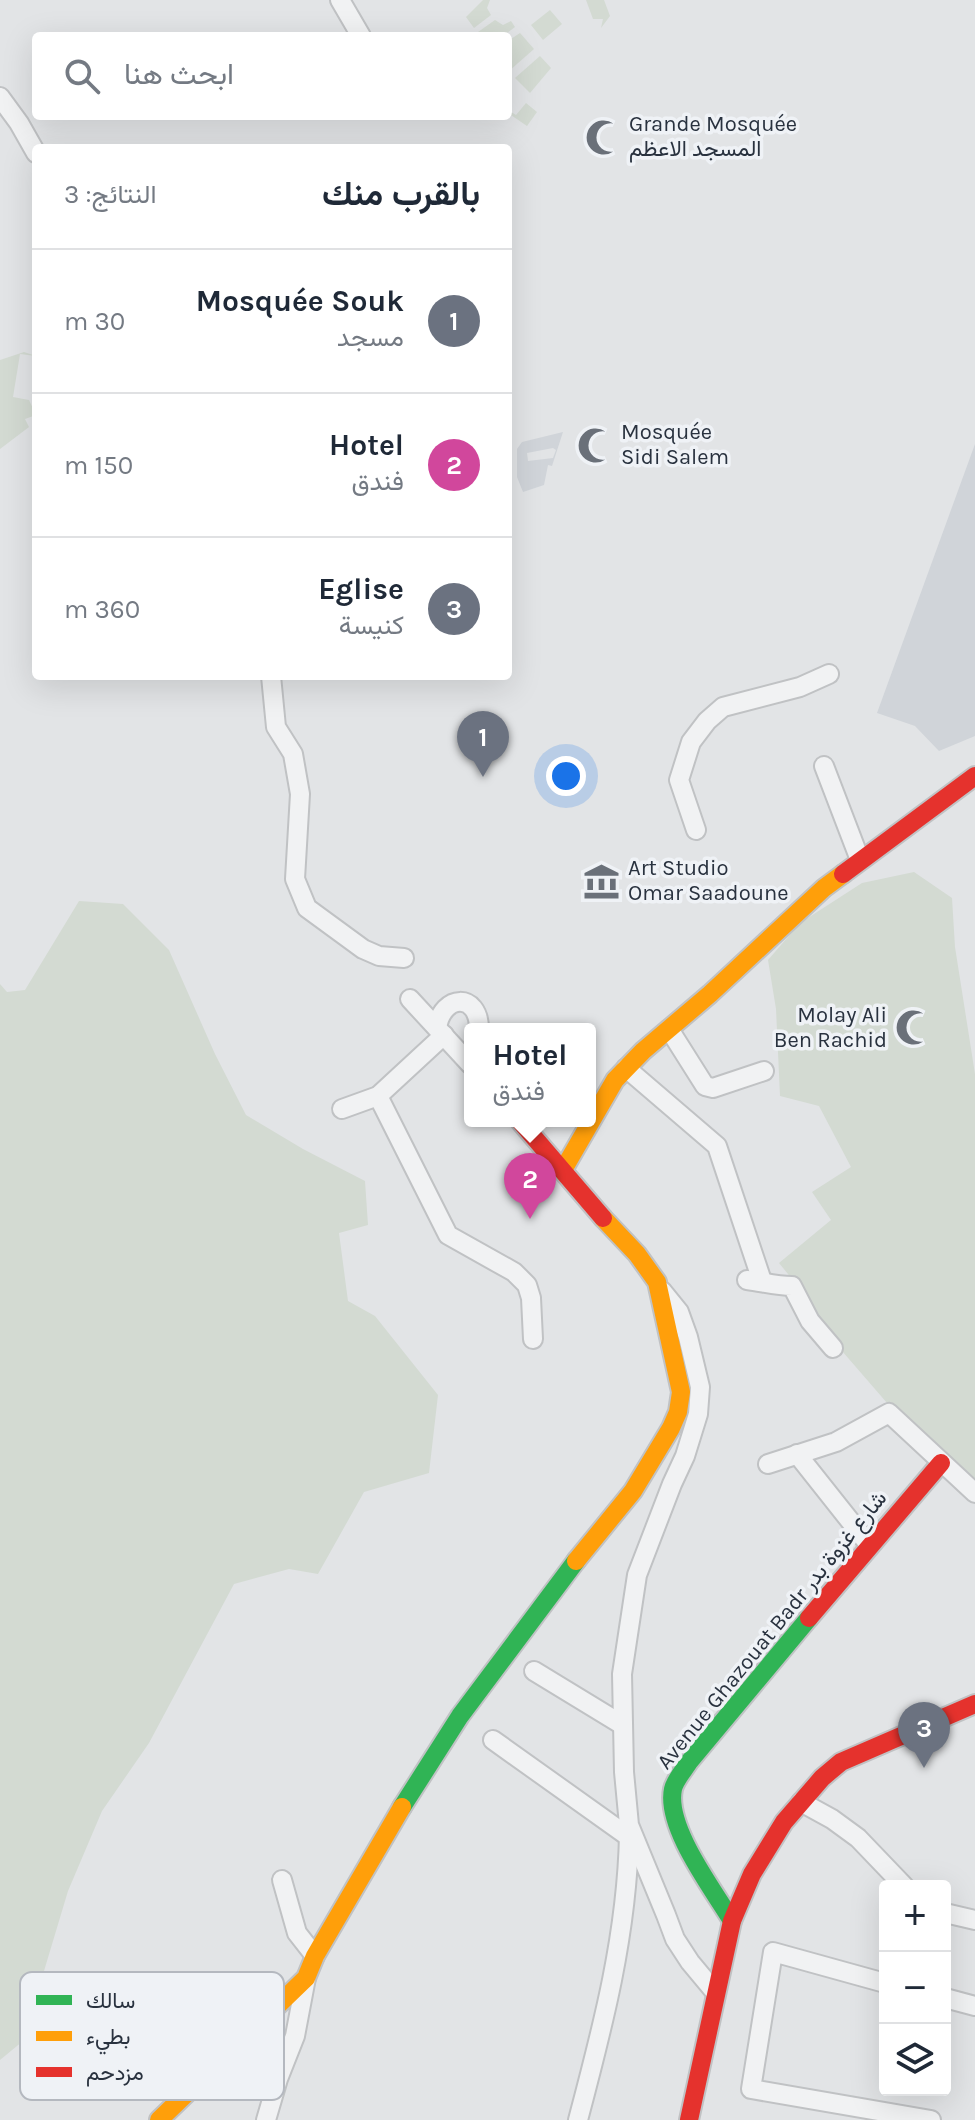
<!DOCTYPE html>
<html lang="ar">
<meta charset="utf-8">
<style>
:root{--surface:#fff;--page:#f6f6f7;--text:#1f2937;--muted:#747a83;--line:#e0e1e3;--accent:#ea580c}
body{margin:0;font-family:Karla,Vazirmatn,sans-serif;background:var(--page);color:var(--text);direction:rtl}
.controls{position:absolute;right:24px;bottom:24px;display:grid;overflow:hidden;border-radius:8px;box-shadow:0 8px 32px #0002}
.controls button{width:72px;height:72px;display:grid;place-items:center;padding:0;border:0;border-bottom:2px solid var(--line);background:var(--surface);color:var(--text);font:40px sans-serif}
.you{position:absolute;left:566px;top:776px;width:28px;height:28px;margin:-20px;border:6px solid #fff;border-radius:50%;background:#1a73e8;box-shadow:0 0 0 12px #1a73e833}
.badge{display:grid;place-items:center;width:52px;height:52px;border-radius:50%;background:var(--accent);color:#fff;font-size:26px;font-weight:700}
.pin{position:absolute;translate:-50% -66px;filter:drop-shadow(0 2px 4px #0008)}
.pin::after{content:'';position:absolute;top:42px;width:28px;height:24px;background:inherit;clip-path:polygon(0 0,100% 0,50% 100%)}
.popup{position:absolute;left:464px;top:1023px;width:132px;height:104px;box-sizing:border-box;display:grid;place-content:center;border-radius:8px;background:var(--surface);filter:drop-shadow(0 2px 6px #0005);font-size:26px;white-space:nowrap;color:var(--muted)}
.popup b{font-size:30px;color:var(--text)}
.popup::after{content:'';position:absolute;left:50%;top:100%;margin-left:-16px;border:16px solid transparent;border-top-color:var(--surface)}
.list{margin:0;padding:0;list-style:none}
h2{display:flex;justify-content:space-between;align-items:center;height:104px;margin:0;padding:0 32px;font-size:34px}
h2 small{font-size:26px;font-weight:400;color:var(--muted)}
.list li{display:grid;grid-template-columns:52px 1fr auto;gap:24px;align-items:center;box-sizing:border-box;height:144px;padding:0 32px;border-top:2px solid var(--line)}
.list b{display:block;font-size:30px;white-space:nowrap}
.list p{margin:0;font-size:26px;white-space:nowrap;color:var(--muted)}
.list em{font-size:26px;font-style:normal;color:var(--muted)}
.icon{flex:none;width:44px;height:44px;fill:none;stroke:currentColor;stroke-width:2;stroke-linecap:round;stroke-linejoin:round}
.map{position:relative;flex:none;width:975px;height:2120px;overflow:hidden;direction:ltr}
.search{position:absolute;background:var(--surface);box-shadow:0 8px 32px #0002;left:32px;top:32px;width:480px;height:88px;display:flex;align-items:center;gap:20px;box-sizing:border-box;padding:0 28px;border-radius:8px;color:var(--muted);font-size:30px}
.panel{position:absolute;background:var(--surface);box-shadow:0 8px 32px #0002;left:32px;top:144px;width:480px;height:536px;border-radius:8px;direction:rtl}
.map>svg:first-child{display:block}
.built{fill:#d0d4d9;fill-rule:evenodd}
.green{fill:#d3dad2}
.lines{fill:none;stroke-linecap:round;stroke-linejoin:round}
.street-casing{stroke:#c0c2c4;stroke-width:22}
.fast-casing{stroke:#c0c2c4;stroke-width:22}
.slow-casing{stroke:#c0c2c4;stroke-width:22}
.jam-casing{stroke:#c0c2c4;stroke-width:22}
.street{stroke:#f1f2f3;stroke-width:18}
.fast{stroke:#30b455;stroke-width:18}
.slow{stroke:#ff9f0a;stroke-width:18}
.jam{stroke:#e5322d;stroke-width:18}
.labels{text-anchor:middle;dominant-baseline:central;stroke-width:7;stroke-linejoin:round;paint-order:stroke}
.poi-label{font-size:22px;fill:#29323f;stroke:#eff2f6;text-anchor:start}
.street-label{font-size:22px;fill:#29323f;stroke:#eff2f6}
.key{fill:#eff2f6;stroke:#b4b8bf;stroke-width:2}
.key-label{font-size:22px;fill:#29323f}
</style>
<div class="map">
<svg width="975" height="2120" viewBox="0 0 975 2120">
<rect width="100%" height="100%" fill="#e2e4e6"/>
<g class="built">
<path d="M563,432L552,466L548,465L544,485L523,492L517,477V449L522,442ZM553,448L556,450L553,458L528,461L527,453Z"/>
<path d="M975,444V736L939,751L915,726L877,713Z"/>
</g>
<g class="green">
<path d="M483,0H490L487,8L491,15L474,28L466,17Z"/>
<path d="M586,0H604L610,16L601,28L603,19H593Z"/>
<path d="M550,10L562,24L543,40L531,25Z"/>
<path d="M495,20L503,25L511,21L515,27L503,36H481L478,32Z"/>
<path d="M520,33L534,49L509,71L508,41Z"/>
<path d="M540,56L551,68L530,93L515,78Z"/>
<path d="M526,103L537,112L527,126L508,113V110L516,115Z"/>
<path d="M24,352L36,356L20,354L13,397L29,400L36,415L25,419L29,427L0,449V360Z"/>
<path d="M914,872L952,898L955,947L975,1074V1486L894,1411L810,1314L797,1285L779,1263L831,1220L812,1192L851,1167L819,1106L780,1096L776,1009L768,960L800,923L862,883Z"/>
<path d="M79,901L123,904L169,950L215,1054L246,1115L303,1149L365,1181L368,1225L339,1233L348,1301L375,1316L438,1395L429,1473L364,1492L318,1574L289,1569L234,1584L149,1743L102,1811L68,1891L23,2041L0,2060V984L7,992L25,990Z"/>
</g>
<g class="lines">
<defs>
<g id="street">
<path d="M340,0L361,36"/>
<path d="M0,97L19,123L36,153"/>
<path d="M271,676L276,727L293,754L300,794L295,879L307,908L363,949L379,956L404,958"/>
<path d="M824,766L860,860"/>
<path d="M696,830L679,780L691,742L707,721L723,707L800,687L829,674"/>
<path d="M410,999L470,1064"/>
<path d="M437,1028C442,994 479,992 479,1029"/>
<path d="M669,1029L705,1086L713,1088L764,1071"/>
<path d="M626,1068L717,1146L762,1281"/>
<path d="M378,1096L448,1235L514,1272L527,1285L531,1298L533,1339"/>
<path d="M342,1109L378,1096L444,1035"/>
<path d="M747,1280C763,1282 776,1286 792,1286L810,1321L833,1348"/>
<path d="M662,1291L679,1312L688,1337L700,1387L698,1414L685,1456L672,1484L637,1575L622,1674L624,1772L629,1825L666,1915L675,1939L690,1962L715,1992"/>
<path d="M797,1454L870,1546"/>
<path d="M768,1464L836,1442L889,1413L975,1493"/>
<path d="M534,1671L621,1724"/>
<path d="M493,1740L629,1837"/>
<path d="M801,1802L832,1819L858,1838L904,1886"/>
<path d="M282,1880L297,1933L315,1956"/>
<path d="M945,1913L975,1920"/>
<path d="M885,1983L773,1952L751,2089L931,2120"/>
<path d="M945,1998L975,2006"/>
<path d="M266,2120L278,2079L295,2036L306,1978"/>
<path d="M578,2120C603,2026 627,1934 629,1835"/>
</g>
<g id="fast">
<path d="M402,1807L460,1716L576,1561"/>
<path d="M732,1921C713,1889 665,1827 673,1789C675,1780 684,1770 689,1762L809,1618"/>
</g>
<g id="slow">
<path d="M563,1170L615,1080L643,1051L710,994L824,888L843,874"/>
<path d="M576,1561L633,1491L671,1428L678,1412L681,1392L657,1282L637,1254L603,1218"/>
<path d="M159,2120L306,1978L315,1956L402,1807"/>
</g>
<g id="jam">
<path d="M843,874L975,776"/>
<path d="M520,1121L603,1218"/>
<path d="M809,1618L941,1463"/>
<path d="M689,2120L732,1921L752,1874L784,1822L822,1778L841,1762L975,1704"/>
</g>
</defs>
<use href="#street" class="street-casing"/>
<use href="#fast" class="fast-casing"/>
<use href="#slow" class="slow-casing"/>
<use href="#jam" class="jam-casing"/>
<use href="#street" class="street"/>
<use href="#fast" class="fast"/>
<use href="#slow" class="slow"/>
<use href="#jam" class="jam"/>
</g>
<defs>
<symbol id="mosque-bare" viewBox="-9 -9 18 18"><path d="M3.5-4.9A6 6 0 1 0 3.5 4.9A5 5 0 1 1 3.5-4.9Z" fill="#6a7079" stroke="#eff2f6" stroke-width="2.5" paint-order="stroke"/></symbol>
<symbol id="museum-bare" viewBox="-9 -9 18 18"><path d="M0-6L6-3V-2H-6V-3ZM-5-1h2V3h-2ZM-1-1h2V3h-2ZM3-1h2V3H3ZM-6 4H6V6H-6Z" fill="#6a7079" stroke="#eff2f6" stroke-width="2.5" paint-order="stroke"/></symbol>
</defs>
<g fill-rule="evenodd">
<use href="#mosque-bare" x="578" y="112" width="51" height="51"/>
<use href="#mosque-bare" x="570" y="420" width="51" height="51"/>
<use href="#museum-bare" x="576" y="856" width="51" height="51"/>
<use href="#mosque-bare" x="888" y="1002" width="51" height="51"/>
</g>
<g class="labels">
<g class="poi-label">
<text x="629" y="124">Grande Mosquée<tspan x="629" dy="25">المسجد الاعظم</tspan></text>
<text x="621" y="432">Mosquée<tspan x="621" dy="25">Sidi Salem</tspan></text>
<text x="628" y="868">Art Studio<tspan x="628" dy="25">Omar Saadoune</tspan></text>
<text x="887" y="1015" text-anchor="end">Molay Ali<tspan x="887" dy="25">Ben Rachid</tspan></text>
</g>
<g class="street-label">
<text transform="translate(772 1630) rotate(-51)">Avenue Ghazouat Badr شارع غزوة بدر</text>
</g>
</g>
<rect x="20" y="1972" width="264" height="128" rx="12" class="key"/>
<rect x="36" y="1995" width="36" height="10" fill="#30b455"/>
<rect x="36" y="2031" width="36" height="10" fill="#ff9f0a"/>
<rect x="36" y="2067" width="36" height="10" fill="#e5322d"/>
<g class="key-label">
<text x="86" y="2008">سالك</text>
<text x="86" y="2044">بطيء</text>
<text x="86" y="2080">مزدحم</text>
</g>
</svg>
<div class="controls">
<button>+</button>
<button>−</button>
<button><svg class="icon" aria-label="layers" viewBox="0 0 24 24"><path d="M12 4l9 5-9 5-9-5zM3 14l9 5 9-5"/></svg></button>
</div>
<div class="you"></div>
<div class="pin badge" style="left:483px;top:777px;background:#6b7280">1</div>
<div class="pin badge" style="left:530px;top:1219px;background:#d1479c">2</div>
<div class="popup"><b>Hotel</b>فندق</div>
<div class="pin badge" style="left:924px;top:1768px;background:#6b7280">3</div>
<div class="search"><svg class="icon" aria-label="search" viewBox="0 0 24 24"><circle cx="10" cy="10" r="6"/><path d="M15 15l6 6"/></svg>ابحث هنا</div>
<section class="panel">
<h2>بالقرب منك<small>النتائج: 3</small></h2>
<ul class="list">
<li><span class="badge" style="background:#6b7280">1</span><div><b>Mosquée Souk</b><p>مسجد</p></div><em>30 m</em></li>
<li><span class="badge" style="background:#d1479c">2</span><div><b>Hotel</b><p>فندق</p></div><em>150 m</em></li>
<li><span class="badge" style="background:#6b7280">3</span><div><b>Eglise</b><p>كنيسة</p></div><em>360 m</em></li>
</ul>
</section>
</div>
